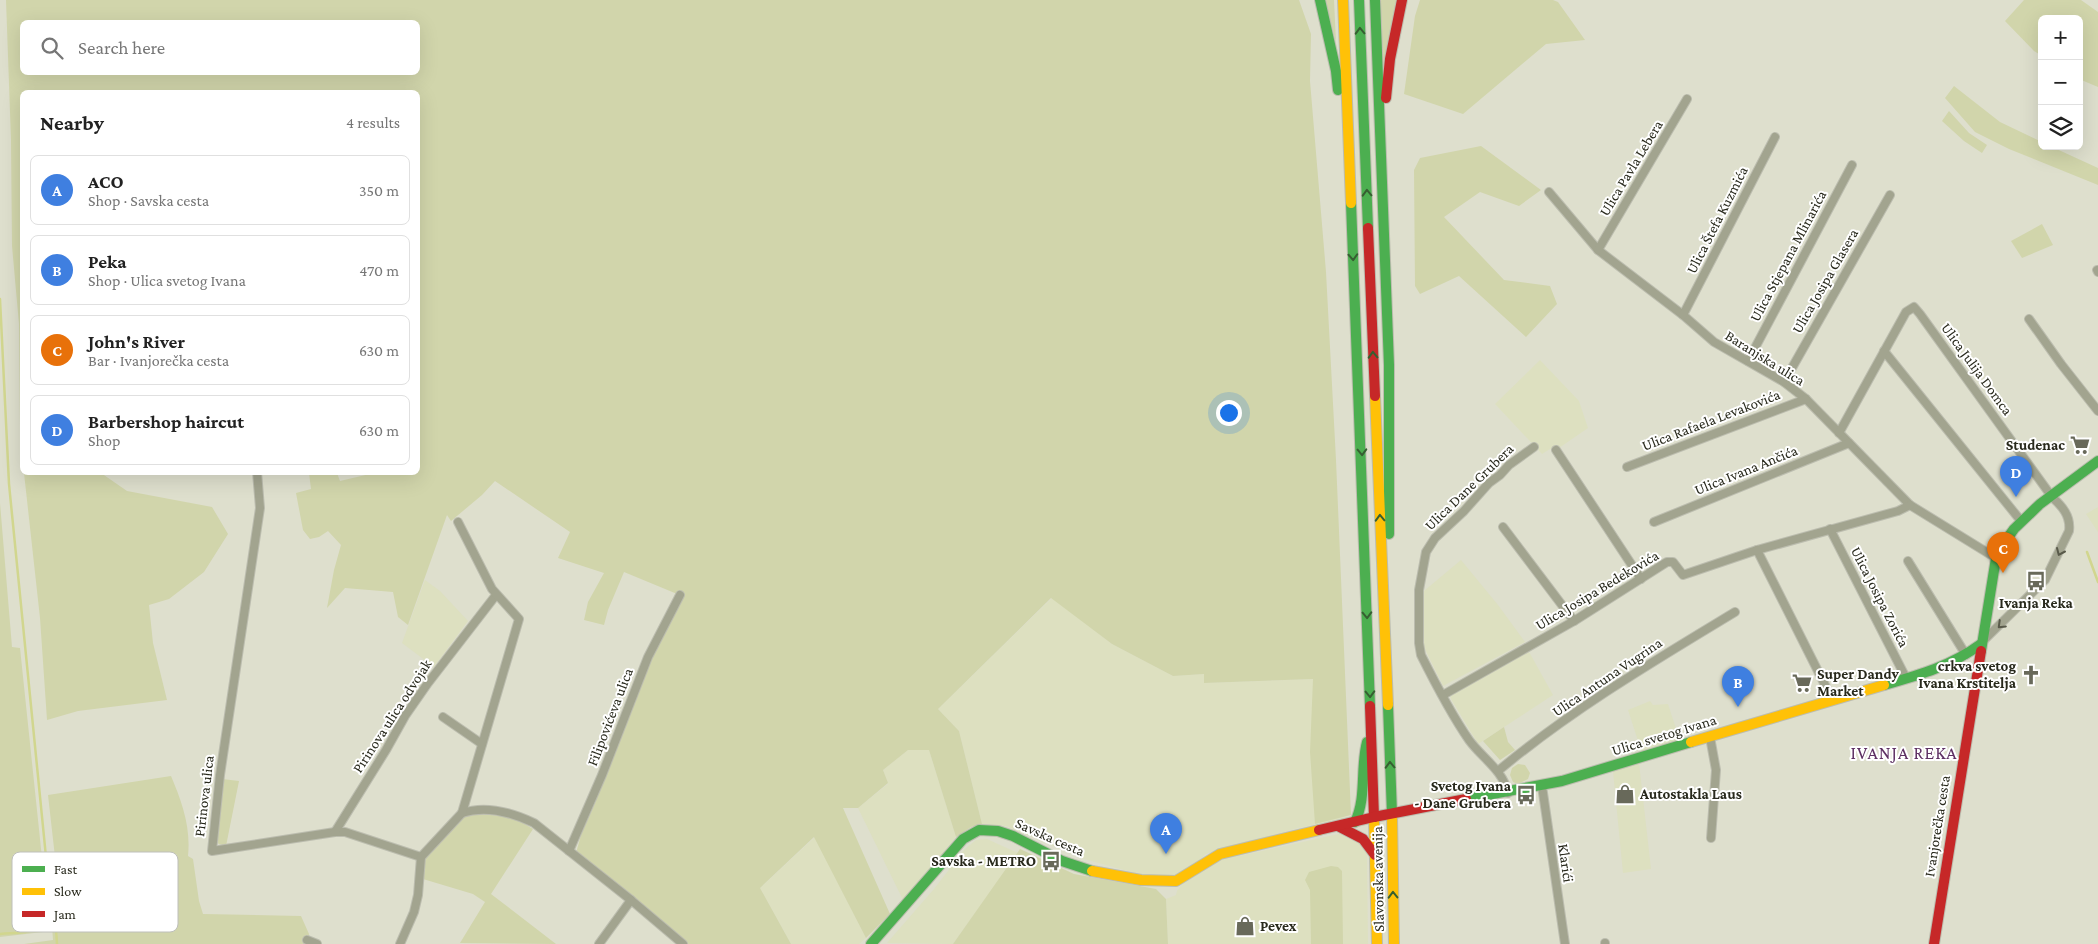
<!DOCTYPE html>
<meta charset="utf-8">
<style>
:root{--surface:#fff;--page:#f6f6f6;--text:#222;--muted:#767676;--line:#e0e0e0;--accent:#68695a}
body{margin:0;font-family:"Crimson Pro",serif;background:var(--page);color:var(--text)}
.controls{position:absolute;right:15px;top:15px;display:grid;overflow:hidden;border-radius:8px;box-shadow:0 5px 20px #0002}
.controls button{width:45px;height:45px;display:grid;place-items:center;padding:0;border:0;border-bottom:1px solid var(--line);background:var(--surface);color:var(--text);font:25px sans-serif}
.you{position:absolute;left:1228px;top:412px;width:18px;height:18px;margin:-12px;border:4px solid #fff;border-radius:50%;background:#1a73e8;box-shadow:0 0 0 8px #1a73e833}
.badge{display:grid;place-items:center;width:32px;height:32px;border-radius:50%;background:var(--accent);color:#fff;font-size:16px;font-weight:700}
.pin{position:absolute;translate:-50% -41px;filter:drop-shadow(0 1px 2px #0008)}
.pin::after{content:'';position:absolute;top:26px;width:18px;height:15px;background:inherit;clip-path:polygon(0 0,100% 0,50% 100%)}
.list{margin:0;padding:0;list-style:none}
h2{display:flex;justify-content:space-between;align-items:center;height:65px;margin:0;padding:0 20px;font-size:21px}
h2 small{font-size:16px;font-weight:400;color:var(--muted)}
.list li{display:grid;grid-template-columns:32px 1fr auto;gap:15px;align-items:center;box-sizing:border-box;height:70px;margin:0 10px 10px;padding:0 10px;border:1px solid var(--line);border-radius:8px}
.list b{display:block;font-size:19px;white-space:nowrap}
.list p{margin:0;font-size:16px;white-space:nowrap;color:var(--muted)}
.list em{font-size:16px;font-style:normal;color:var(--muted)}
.icon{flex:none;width:28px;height:28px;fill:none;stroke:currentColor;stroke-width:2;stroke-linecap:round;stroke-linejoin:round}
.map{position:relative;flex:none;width:2098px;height:944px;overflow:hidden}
.search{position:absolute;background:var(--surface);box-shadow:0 5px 20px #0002;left:20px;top:20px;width:400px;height:55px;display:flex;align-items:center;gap:12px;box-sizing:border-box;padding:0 18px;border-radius:8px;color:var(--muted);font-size:19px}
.panel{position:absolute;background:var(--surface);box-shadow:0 5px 20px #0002;left:20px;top:90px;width:400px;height:385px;border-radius:8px}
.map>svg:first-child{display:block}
.built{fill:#dde0c0}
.green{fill:#d1d5ab;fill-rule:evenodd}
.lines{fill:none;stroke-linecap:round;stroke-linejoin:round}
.stream{stroke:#d1d68e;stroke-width:2.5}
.street-casing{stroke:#bcbdaf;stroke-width:10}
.fast-casing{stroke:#bcbdaf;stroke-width:12}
.slow-casing{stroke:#bcbdaf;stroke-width:12}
.jam-casing{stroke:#bcbdaf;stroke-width:12}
.street{stroke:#a2a48f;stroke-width:8}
.fast{stroke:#4caf50;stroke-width:10}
.slow{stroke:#ffc107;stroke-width:10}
.jam{stroke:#c62828;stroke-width:10}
.oneway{stroke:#365f31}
.oneway2{stroke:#595a4a}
.labels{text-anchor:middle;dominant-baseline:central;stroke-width:4;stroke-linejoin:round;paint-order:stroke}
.street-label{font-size:15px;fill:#28291c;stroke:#fff}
.poi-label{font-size:15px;font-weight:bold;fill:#28291c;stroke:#fff;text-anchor:end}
.quarter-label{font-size:18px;letter-spacing:1px;fill:#5e3063;stroke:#fff}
.key{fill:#fff;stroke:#bebfbb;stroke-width:1}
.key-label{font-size:14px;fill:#28291c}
</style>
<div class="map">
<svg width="2098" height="944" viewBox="0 0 2098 944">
<rect width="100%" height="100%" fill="#dedfcd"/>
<g class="built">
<path d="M1540,360L1579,401L1588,428L1559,448L1553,450L1550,449L1542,454L1495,404Z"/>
<path d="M2098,507V532L2086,514Z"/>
<path d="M1461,560L1498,605L1525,642L1443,686L1424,647V591Z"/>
<path d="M425,580L440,591L468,621L434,667L402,643Z"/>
<path d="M1052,598L1112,644L1173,676L1204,674V683L1313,679L1345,818L1298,828L1206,854L1182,876L1168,882L1084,859L1006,826L982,824L959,731L938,709Z"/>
<path d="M1528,650L1553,695L1478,744L1451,699L1450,695Z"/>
<path d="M1650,701L1653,705L1668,704L1680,741L1642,753L1628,710Z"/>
<path d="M908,750H929L956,837L904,902L858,808L888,784L883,770Z"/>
<path d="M1639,763L1651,869L1623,873L1613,771Z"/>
<path d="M1343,833L1355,837L1365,849L1367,856L1368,944H1168L1166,899L1176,895L1177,891L1183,883L1217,859L1238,854L1240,856Z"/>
<path d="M815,837L866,938L859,944H791L760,888Z"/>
<path d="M987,839L1018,853L953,944L887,943L934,889L965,849L976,840Z"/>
</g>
<g class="green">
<path d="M6,0H1299L1311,34L1310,81L1326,272L1336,460L1351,815L1315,824L1310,752L1313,679L1204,683V674L1173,676L1112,644L1051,598L938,709L959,731L982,824L971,827L956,837L929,750H908L883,770L888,783L858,808H843L890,914L866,938L814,837L760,888L791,944H686L576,853L581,835L596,801L594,800L649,662L682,596L624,572L608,610L604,625L584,620L588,602L604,573L558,558L570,532L495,481L482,495L451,521L447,515L408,625L398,617L393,592L345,588L327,608L334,570L341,545L328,531L319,537L310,539L303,530L296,493L311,489L309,473H337L340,481L374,473L418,472V92H22V454L20,426L19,324L12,246L11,140ZM22,22H418V72H22Z"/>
<path d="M1325,0H1334L1336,42Z"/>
<path d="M1379,0H1397L1384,71Z"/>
<path d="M1420,0H1553L1558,2L1585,40L1546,44L1463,114L1404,94L1415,16Z"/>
<path d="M2024,0H2081L2098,12V87L2079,79V19H2042V56L2034,51L2005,21Z"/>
<path d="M1954,86L2000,122L2042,142V146H2050L2098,168V185L2009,149L1975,132L1945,98Z"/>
<path d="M1949,111L1969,133L1987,145L1982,153L1964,141L1942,121Z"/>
<path d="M1481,146L1541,190L1519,206L1480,192L1444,217L1504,280L1550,286L1557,304L1526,337L1459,276L1420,294L1415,286L1414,170L1420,158Z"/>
<path d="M2042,224L2053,245L2022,258L2011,241Z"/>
<path d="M24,473H101L127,491L212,507L228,534L204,572L169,599L149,605L153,643L167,700L78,711L47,720L40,618Z"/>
<path d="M0,503L12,647L20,648L42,858L55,857L48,795L171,776C182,802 191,827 188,856L193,859L199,901L203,914L301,916L309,934L308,944H24L53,940L52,926L49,920L43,932L0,937Z"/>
<path d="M1504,727L1508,742L1515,750L1500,760L1483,741Z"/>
<path d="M1518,764L1525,765L1530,773L1528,779L1518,784L1513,782L1510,775L1512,768Z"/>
<path d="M222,779L239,781L226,846L219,844L215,841Z"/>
<path d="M479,814L513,817L533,829L491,894L556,944L460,943L485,902L473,894L423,879L425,857L463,817Z"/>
<path d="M1020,849L1074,874L1156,889L1166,899L1168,944H953Z"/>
<path d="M1331,866L1338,867L1342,871L1343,944H1311L1310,890L1305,880L1309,872Z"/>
</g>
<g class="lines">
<g class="stream">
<path d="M0,299L9,484L46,857"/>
<path d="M2087,552L2098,582"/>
<path d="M47,863L50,909L56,929L57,944"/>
<path d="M0,934C23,932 41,936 49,911"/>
</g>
<defs>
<g id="street">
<path d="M1549,192L1598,250L1683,315L1714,342L1784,382L1806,399L1910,505L1996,558"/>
<path d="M1598,250L1687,99"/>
<path d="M2097,270L2098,272"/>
<path d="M1683,315L1775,137"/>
<path d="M2029,319L2061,364L2098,411"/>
<path d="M1884,351L2021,521"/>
<path d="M1748,361L1852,165"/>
<path d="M1784,382L1890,195"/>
<path d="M1839,433L1906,312L1914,307L1920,314L2052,497C2062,506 2071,516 2069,531L2045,580L1981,643"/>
<path d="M1556,450L1641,579"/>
<path d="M1627,467L1806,399"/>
<path d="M257,472L260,508L220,775L212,851L335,832H345L421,857"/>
<path d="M1654,522L1849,443"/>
<path d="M1503,527L1574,621"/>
<path d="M1830,529L1906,678"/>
<path d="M1757,550L1832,699"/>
<path d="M1908,561L1966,655"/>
<path d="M1443,695L1574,621L1667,562H1673L1683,575L1757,550L1898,511L1910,505"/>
<path d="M443,717L482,744"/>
<path d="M1710,737L1716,770L1711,838"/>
<path d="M1498,771C1571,710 1654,661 1735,612"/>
<path d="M1542,786L1565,944"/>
<path d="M1508,793C1503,770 1482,758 1469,740C1451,714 1435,683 1421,655L1419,643V590L1426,552L1435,538L1464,511L1489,483L1500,475L1509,465L1534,447"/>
<path d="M462,813C486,805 511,812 534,823L631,900L599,944"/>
<path d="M335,832L386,750L405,716L428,683L496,595"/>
<path d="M569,851L602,775L648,657L680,595"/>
<path d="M631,900L683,944"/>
<path d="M307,940L317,944"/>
<path d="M1605,943V944"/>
<path d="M400,944L414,912L418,895L421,857L462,813L519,619L492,589L458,522"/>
</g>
<g id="fast">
<path d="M1320,0L1336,71L1338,90"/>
<path d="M1359,0L1368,228"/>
<path d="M1375,0L1389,365V534"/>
<path d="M1351,203L1370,706"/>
<path d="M1981,651L1996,558L2004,543L2014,529L2040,504L2098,461"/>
<path d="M1884,685C1919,675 1951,666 1981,644"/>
<path d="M1388,705L1392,814"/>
<path d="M1466,799L1562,781L1691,742"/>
<path d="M1355,822C1367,797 1360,768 1367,742"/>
<path d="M871,944L963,839L979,830L998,831L1013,836L1062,861L1092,871"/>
</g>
<g id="slow">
<path d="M1343,0L1351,203"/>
<path d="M1375,396L1388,705"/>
<path d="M1691,742L1884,685"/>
<path d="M1392,814L1394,944"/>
<path d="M1374,817L1377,944"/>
<path d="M1092,871L1141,880L1176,881L1220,854L1319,830"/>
</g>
<g id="jam">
<path d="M1386,98L1390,59L1402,0"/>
<path d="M1368,228L1375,396"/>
<path d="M1370,706L1374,817"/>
<path d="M1338,826L1363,839L1375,855"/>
<path d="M1319,830L1374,817L1466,799"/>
<path d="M1934,944L1981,651"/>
</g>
</defs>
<use href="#street" class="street-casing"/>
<use href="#fast" class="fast-casing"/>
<use href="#slow" class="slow-casing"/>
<use href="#jam" class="jam-casing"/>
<use href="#street" class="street"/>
<use href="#fast" class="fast"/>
<use href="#slow" class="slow"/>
<use href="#jam" class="jam"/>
</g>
<defs><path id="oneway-chevron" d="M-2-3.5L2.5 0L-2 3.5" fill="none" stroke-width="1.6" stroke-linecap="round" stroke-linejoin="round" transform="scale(1.25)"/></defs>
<g class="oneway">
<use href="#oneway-chevron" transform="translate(1360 31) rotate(-92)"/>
<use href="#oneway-chevron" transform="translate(1367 193) rotate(-92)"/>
<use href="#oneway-chevron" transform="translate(1353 257) rotate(87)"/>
<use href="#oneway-chevron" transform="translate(1373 355) rotate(-92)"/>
<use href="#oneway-chevron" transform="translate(1362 452) rotate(88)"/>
<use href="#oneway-chevron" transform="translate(1380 518) rotate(-92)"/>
<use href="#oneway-chevron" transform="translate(1367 615) rotate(88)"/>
<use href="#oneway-chevron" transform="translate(1370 694) rotate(88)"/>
<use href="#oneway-chevron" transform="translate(1390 765) rotate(-92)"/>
<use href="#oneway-chevron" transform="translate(1393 895) rotate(-91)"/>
</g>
<g class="oneway2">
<use href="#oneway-chevron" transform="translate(2060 552) rotate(114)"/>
<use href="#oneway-chevron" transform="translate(2001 625) rotate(136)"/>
</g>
<defs>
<symbol id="supermarket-bare" viewBox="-9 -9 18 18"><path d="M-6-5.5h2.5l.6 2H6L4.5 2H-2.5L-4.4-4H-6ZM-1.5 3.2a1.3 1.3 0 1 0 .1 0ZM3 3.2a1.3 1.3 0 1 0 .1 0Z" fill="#68695a" stroke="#fff" stroke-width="2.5" paint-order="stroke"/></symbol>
<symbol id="bus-bare" viewBox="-9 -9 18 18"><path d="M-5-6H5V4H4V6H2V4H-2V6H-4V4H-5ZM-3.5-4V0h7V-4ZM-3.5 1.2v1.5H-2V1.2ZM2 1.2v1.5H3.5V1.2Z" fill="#68695a" stroke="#fff" stroke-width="2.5" paint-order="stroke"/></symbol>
<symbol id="church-bare" viewBox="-9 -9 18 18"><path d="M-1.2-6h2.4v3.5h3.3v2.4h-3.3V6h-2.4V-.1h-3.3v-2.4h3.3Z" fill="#68695a" stroke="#fff" stroke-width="2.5" paint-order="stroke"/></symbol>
<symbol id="shop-bare" viewBox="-9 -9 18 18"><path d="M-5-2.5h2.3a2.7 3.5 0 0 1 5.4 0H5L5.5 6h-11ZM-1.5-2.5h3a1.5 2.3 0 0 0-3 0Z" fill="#68695a" stroke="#fff" stroke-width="2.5" paint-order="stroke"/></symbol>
</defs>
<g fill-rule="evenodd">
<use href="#supermarket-bare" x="2066" y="431" width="28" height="28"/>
<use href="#bus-bare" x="2022" y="567" width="28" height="28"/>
<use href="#church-bare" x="2017" y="661" width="28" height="28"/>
<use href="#supermarket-bare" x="1788" y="669" width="28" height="28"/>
<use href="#shop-bare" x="1611" y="780" width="28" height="28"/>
<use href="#bus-bare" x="1512" y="781" width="28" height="28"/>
<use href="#bus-bare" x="1037" y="847" width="28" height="28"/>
<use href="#shop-bare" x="1231" y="912" width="28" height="28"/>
</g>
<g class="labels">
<g class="street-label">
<text transform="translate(1631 168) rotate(-59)">Ulica Pavla Lebera</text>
<text transform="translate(1717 220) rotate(-63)">Ulica Štefa Kuzmića</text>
<text transform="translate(1788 256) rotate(-62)">Ulica Stjepana Mlinarića</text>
<text transform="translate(1825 281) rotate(-60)">Ulica Josipa Glasera</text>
<text transform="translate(1765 358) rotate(32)">Baranjska ulica</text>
<text transform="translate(1977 369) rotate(54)">Ulica Julija Domca</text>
<text transform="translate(1711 420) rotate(-21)">Ulica Rafaela Levakovića</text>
<text transform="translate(1746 470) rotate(-22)">Ulica Ivana Ančića</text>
<text transform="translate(1469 487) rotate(-44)">Ulica Dane Grubera</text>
<text transform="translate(1597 590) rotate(-31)">Ulica Josipa Bedekovića</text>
<text transform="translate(1880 597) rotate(63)">Ulica Josipa Zorića</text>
<text transform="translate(1607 677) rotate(-34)">Ulica Antuna Vugrina</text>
<text transform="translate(392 716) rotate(-57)">Pirinova ulica odvojak</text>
<text transform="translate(610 717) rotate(-69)">Filipovićeva ulica</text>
<text transform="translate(1664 735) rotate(-17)">Ulica svetog Ivana</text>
<text transform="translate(204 796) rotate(-83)">Pirinova ulica</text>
<text transform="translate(1937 826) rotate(-81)">Ivanjorečka cesta</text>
<text transform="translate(1050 837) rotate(24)">Savska cesta</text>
<text transform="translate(1566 863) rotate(82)">Klarići</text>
<text transform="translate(1378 879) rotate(-91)">Slavonska avenija</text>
</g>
<g class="poi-label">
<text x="2065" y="445">Studenac</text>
<text x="2036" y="603" text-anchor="middle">Ivanja Reka</text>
<text x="2016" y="666">crkva svetog<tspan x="2016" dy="17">Ivana Krstitelja</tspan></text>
<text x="1817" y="674" text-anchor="start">Super Dandy<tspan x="1817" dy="17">Market</tspan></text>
<text x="1511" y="786">Svetog Ivana<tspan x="1511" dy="17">- Dane Grubera</tspan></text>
<text x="1640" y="794" text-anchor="start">Autostakla Laus</text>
<text x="1036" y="861">Savska - METRO</text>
<text x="1260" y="926" text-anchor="start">Pevex</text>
</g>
<g class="quarter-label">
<text x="1904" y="753">IVANJA REKA</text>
</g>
</g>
<rect x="12" y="852" width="166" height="80" rx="8" class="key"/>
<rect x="22" y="866" width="23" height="6" fill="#4caf50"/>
<rect x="22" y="888" width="23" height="7" fill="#ffc107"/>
<rect x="22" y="911" width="23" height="6" fill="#c62828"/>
<g class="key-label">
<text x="54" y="874">Fast</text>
<text x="54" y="896">Slow</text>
<text x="54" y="919">Jam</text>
</g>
</svg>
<div class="controls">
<button>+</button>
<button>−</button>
<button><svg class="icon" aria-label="layers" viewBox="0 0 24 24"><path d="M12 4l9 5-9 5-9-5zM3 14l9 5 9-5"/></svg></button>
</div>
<div class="you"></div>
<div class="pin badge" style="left:1166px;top:854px;background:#3f7fe0">A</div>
<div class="pin badge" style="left:1738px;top:707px;background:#3f7fe0">B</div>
<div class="pin badge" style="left:2003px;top:573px;background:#e8710a">C</div>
<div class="pin badge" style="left:2016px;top:497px;background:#3f7fe0">D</div>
<div class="search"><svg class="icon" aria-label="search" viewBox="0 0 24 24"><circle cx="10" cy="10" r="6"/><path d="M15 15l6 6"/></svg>Search here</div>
<section class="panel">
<h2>Nearby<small>4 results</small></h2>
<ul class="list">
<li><span class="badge" style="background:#3f7fe0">A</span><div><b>ACO</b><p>Shop · Savska cesta</p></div><em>350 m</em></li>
<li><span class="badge" style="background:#3f7fe0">B</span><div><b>Peka</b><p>Shop · Ulica svetog Ivana</p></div><em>470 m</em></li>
<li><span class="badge" style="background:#e8710a">C</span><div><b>John's River</b><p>Bar · Ivanjorečka cesta</p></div><em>630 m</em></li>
<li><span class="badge" style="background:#3f7fe0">D</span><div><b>Barbershop haircut</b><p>Shop</p></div><em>630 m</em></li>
</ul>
</section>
</div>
